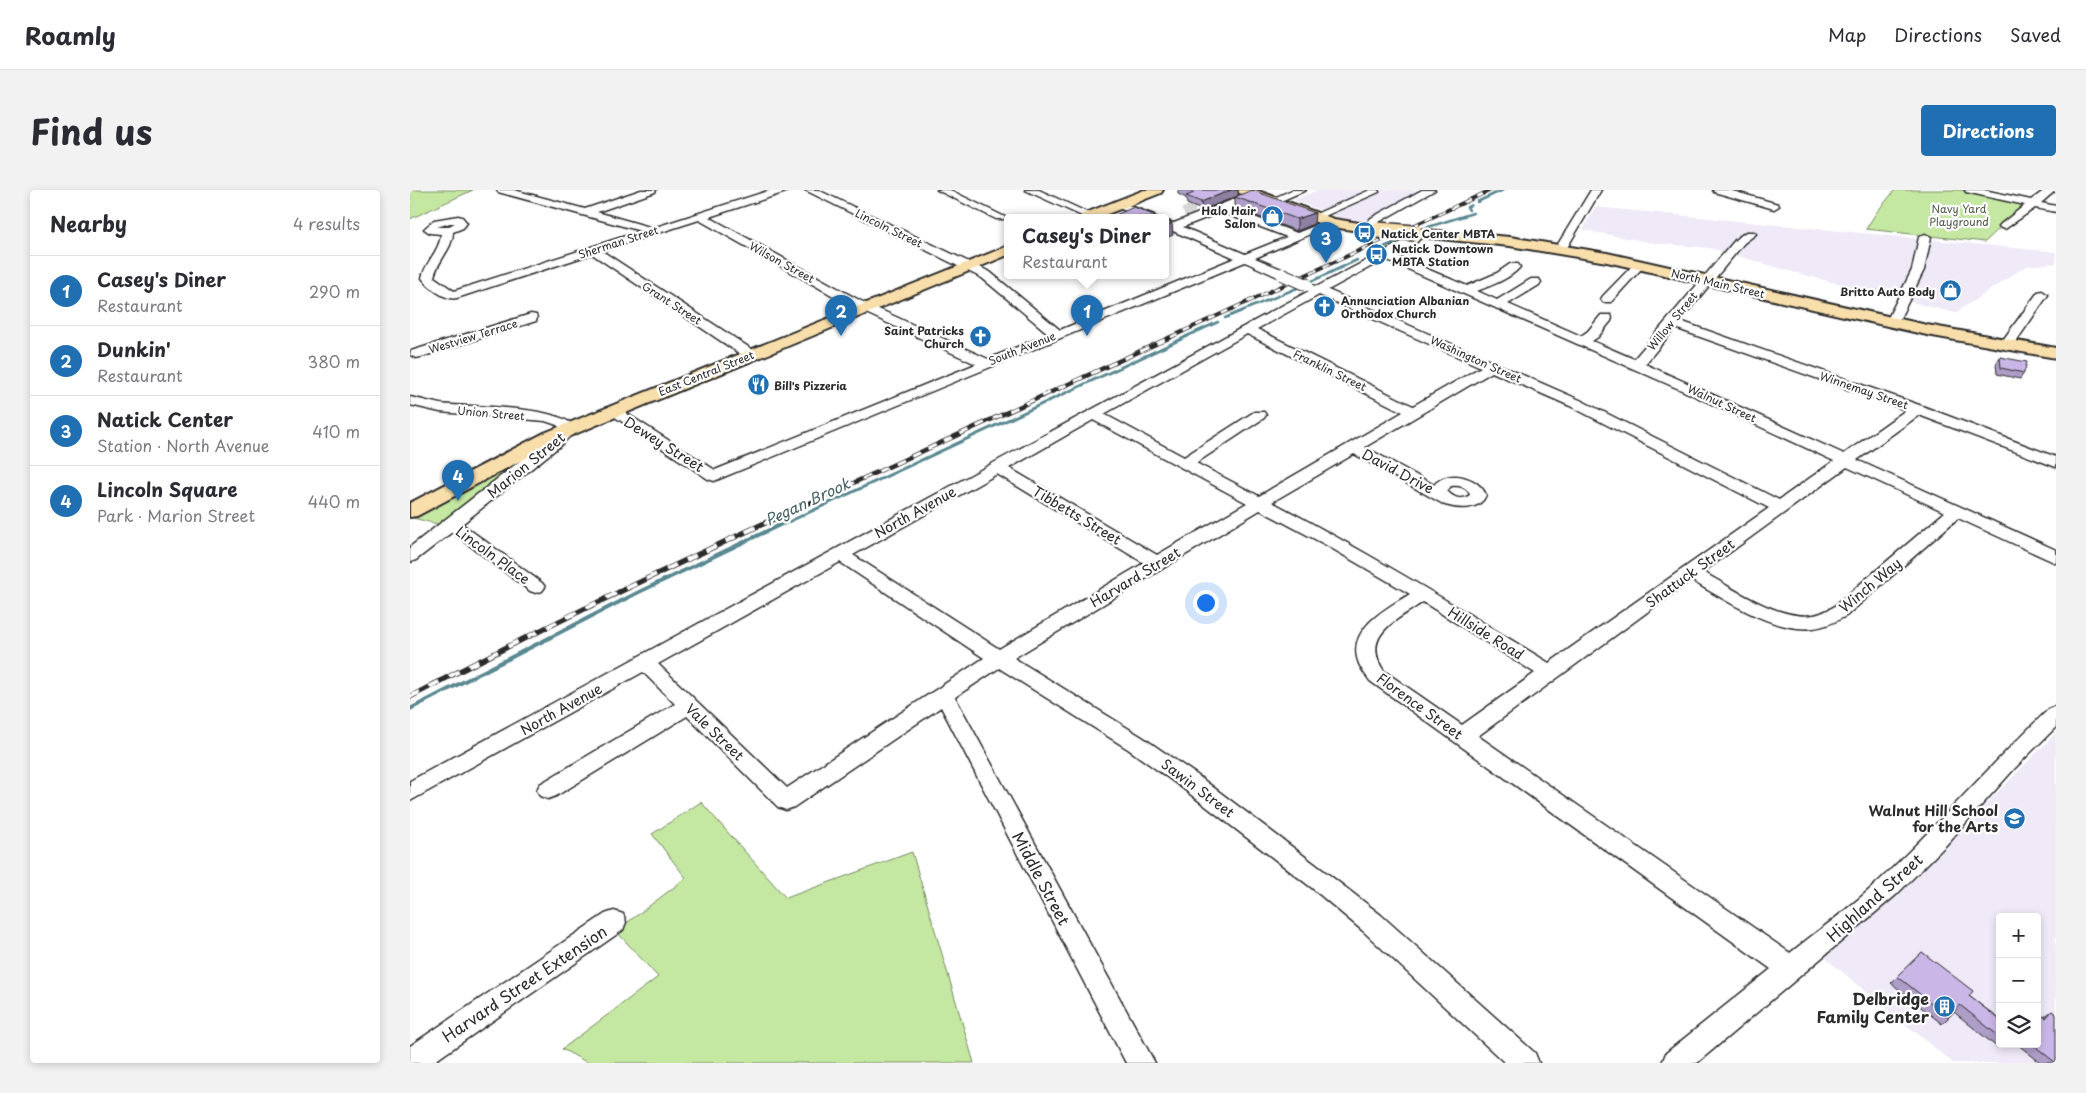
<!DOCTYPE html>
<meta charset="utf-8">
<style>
:root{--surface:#fff;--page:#f2f2f3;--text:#2b2b33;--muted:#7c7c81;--line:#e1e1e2;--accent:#1f6fb2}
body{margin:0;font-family:"Playpen Sans",sans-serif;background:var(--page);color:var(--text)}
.controls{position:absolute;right:15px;bottom:15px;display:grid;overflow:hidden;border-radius:5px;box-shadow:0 2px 8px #0003}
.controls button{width:45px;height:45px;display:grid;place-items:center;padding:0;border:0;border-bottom:1px solid var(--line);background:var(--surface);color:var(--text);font:25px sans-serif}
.you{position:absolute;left:795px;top:412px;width:18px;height:18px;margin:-12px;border:4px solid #fff;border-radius:50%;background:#1a73e8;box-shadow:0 0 0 8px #1a73e833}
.badge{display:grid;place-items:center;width:32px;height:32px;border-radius:50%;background:var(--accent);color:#fff;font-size:16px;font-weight:700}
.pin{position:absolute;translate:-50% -41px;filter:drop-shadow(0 1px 2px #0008)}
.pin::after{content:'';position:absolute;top:26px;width:18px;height:15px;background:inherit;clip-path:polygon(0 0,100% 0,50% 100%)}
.popup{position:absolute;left:594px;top:24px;width:165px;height:65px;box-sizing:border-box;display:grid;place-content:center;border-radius:5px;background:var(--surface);filter:drop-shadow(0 1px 4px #0005);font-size:16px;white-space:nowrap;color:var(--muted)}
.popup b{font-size:19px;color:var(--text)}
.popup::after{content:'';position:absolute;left:50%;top:100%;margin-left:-10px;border:10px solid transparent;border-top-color:var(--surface)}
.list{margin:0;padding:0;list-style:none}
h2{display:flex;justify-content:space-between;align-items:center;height:65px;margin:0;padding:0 20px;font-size:21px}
h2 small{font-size:16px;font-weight:400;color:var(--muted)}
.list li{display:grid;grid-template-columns:32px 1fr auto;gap:15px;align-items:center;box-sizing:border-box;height:70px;padding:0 20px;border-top:1px solid var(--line)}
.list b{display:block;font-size:19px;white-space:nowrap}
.list p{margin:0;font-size:16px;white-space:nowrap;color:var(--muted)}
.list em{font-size:16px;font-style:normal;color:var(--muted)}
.icon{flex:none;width:28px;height:28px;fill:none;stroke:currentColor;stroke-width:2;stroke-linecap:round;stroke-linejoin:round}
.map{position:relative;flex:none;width:1646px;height:873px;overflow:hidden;border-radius:5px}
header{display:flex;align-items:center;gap:30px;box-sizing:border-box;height:70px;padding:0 25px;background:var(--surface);border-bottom:1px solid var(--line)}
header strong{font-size:24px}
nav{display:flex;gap:28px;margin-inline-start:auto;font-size:18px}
.intro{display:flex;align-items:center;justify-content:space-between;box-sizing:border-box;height:120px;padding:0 30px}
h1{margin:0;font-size:35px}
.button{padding:12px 22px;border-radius:5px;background:var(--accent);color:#fff;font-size:18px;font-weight:700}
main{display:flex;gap:30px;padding:0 30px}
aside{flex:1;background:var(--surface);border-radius:5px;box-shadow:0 2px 8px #0003}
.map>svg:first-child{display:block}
.built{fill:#efe9f8;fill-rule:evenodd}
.green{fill:#c4e7a1;stroke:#788966}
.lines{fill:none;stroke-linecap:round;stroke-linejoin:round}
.stream-far2{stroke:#598891;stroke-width:2.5}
.stream-far1{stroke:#598891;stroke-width:3}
.stream{stroke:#598891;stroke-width:4}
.minor-tunnel{stroke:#d5d5d5;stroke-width:12;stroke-dasharray:12 5.5;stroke-linecap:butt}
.minor-casing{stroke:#2b2b2b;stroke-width:3}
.major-casing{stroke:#2b2b2b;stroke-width:4}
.minor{fill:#fff;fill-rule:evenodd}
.major{fill:#f8deab;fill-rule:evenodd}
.rail-far2-casing{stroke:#2b2b2b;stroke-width:4}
.rail-far1-casing{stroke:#2b2b2b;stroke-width:4.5}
.rail-casing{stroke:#2b2b2b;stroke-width:5.5}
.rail-far2{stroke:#fff;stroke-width:2.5;stroke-dasharray:7;stroke-linecap:butt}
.rail-far1{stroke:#fff;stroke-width:3;stroke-dasharray:9;stroke-linecap:butt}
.rail{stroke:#fff;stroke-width:4;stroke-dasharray:11;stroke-linecap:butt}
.minor-bridge-casing{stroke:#2b2b2b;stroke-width:14;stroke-linecap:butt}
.major-bridge-casing{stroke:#2b2b2b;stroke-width:18;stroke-linecap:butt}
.minor-bridge{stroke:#fff;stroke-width:12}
.major-bridge{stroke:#f8deab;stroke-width:15}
.wall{fill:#ae9dc7;stroke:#2b2b2b}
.shaded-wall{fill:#8d80a2;stroke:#2b2b2b}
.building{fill:#cab7e7;stroke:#2b2b2b}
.labels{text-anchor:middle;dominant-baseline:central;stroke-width:4.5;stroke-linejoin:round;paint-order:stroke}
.far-park-label{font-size:11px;fill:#515a48;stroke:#fff}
.far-poi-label{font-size:11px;font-weight:bold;fill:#2b2b2b;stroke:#fff;text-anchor:start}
.far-street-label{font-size:11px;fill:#2b2b2b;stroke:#fff}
.street-label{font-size:14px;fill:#2b2b2b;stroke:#fff}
.poi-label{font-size:14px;font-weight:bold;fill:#2b2b2b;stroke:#fff;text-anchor:end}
.water-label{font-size:15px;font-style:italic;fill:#466166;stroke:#fff}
.near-street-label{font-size:16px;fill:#2b2b2b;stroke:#fff}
.near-poi-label{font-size:16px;font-weight:bold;fill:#2b2b2b;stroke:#fff;text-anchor:end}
</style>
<header>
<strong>Roamly</strong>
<nav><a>Map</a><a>Directions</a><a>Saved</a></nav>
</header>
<div class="intro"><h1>Find us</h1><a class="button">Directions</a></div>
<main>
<aside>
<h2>Nearby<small>4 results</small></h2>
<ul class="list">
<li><span class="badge">1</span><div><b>Casey's Diner</b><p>Restaurant</p></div><em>290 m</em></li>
<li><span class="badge">2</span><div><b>Dunkin'</b><p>Restaurant</p></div><em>380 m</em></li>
<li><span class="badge">3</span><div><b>Natick Center</b><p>Station · North Avenue</p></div><em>410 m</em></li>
<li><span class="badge">4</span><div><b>Lincoln Square</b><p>Park · Marion Street</p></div><em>440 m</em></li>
</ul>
</aside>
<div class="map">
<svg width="1646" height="873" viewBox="0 0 1646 873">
<rect width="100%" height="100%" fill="#fff"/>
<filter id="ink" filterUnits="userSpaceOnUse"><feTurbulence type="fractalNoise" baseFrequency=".02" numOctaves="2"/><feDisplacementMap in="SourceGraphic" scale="10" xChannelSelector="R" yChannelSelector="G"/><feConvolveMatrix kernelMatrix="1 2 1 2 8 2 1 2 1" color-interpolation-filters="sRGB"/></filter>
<g filter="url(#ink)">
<g class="built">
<path d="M908,0H1011L952,36L883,10Z"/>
<path d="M1185,17L1646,62V73L1616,76L1545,123L1390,84L1300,58L1244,53L1173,40Z"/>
<path d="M1646,543V873H1543L1413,766L1479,713ZM1590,727H1627V854H1590Z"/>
</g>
<g class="green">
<path d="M0,0H63L0,29Z"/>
<path d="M1485,0H1550L1615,14L1575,52L1456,39L1466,23Z"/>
<path d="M112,270L31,335L3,328L108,271Z"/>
<path d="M291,612L376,708L502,662L564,873H178L152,859L248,787L206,741L276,688L242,644Z"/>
</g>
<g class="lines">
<g class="stream-far2">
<path d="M1067,12L1093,0"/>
<path d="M1059,20L1057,17L1061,15"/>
<path d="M1015,38L1063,23"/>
<path d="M970,59L996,47"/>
<path d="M898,93L947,70"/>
<path d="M815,128L892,96"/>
<path d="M775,147L808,132"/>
</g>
<path class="stream-far1" d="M374,334L778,146"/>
<path class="stream" d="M0,519L229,402L376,332"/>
<path class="minor-tunnel" d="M774,24L782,20L789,23"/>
<defs>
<g id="minor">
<path d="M87,0H104L175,19L231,0H246L245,2L187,22L243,38L361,0H377L376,2L299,27L451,111L578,169L639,144L572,88L395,0H408L580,82L650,140L825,68L756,38V31L764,33L845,1L849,2L850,4L849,6L820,18L887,43L917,31H925L926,33L845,68L876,81L878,84L876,87H868L835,72L304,291L298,289L196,221L198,218H208L305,280L566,174L443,117L289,30L192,61L346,162L348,165L346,168H336L182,64L47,108C35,111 19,97 12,88C15,72 30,61 31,44L20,43L14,39L24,30L48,26L52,27L57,33L53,38L43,42C43,59 27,71 24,87L44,101L231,41L88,2ZM811,22L877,47L835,64L773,37ZM40,33H45L37,37H27Z"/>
<path d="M527,0H540L595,27L594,29H586Z"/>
<path d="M615,0H629L685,26L674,27Z"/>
<path d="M882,0H896L866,13L862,14L857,11Z"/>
<path d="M960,0H968L969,2L908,29L904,30L899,27Z"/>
<path d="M1012,0H1025L969,32L962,41L958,42L952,39L961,28Z"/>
<path d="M1181,0H1191L1155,61H1147L1145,59Z"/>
<path d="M1303,0H1319L1368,14L1369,16L1364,19L1304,2Z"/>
<path d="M1555,0H1574L1621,10L1635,0H1646L1631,13L1646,16V22L1625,18L1595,39L1591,38L1589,36L1591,34L1615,15L1556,2Z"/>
<path d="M710,12L744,25L745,27H731L706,17L705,15L706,13Z"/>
<path d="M1009,40L1015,43L1007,52L984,65L1057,96L1087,83L1100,74H1108L1110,77C1100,89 1082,95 1067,101L1087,110L1121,89H1129L1131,92L1129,95L1098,114L1171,146L1178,141L1191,125H1201L1202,128L1201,131L1188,147L1182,151L1224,169L1326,49L1336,42H1344L1346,44L1334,53L1270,131L1512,216L1646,267V277L1509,225L1447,270L1646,360V373L1548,328L1436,426C1425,432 1414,437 1403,438C1364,443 1314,409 1281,390L1068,546L1380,763C1410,739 1443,716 1471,689C1529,634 1581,574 1639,519L1646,516V537L1605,578L1536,655L1486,705L1287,873H1252L1256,863L1361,779L960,491C956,485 950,478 948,471C937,439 977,418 1000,404L916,355L850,320L604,468L732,547L787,585L918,684L971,725L1125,863L1129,873H1095L953,741L902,698L771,597L718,559L589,478L545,507L745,873H716L531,517L384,617L376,620L368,617L277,526L146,606L138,609L130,606L127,600L130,594L265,514L233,482L0,611V591L899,101L897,98L899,95L908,96L999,48L1005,41ZM975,69L1278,203L1424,271L1369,310L1170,210L918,100ZM909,105L1071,177L1003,216L847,139ZM1265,138L1496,220L1434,264L1235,174ZM837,144L993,222L849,306L786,273L854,228L856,225L854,222H844L774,267L694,224ZM1082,182L1160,216L1359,318L1139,473C1048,417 957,362 862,312L944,264L1035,315C1049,319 1070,321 1076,305C1069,287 1038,278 1024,295L955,257ZM683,230L837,313L747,365L599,278ZM1437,277L1535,322L1422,418C1417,420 1411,424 1404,425C1370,431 1322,398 1293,382ZM587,284L734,373L589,459L443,365ZM1041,296C1049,295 1058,297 1060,305C1051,311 1044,308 1037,301ZM430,372L574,468L377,598L248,474ZM1013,412L1125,483L1052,535L974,481C950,445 987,430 1013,412Z"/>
<path d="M1515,44L1521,47L1514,80L1488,132L1482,136L1477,135L1476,132L1502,80L1509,47Z"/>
<path d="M1229,71L1235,75L1233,77L1201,112H1193L1191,109L1193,106L1225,73Z"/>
<path d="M1632,101L1638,105L1607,150L1606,156L1599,160L1594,159L1592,156L1593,150L1628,102Z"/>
<path d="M121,124L126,125L127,128L126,131L11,167L6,168L0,165L1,161Z"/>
<path d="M0,207C10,209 20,212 30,214C61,218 150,214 167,239L151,255L52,334L132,393L135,397L132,401L126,403L120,401L42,342L6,370L0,372V357L151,239L147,235L135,231L30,222L0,215Z"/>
<path d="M204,721L213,724L216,732L213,740L22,873H0V856L195,724Z"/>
</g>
<g id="major">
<path d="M734,0H753L751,3L690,27H671L673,24Z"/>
<path d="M827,0H846L924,29L968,36L975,40L968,44L916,36L829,3Z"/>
<path d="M1005,39L1100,47L1197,63L1517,135L1646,158V168L1517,145L1197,72L1100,56L1000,46L998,43L1000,40Z"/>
<path d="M598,56V65L148,251L7,326L0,327V313L134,243Z"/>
</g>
</defs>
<use href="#minor" class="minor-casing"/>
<use href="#major" class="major-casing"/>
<use href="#minor" class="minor"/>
<use href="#major" class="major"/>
<defs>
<path id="rail-far2" d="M761,147L1081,0"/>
<path id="rail-far1" d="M354,334L763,146"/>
<path id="rail" d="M0,507C117,445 237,388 357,332"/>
</defs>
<use href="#rail-far2" class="rail-far2-casing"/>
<use href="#rail-far1" class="rail-far1-casing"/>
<use href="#rail" class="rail-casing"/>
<use href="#rail-far2" class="rail-far2"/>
<use href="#rail-far1" class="rail-far1"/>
<use href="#rail" class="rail"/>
<defs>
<path id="minor-bridge" d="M872,84L897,95"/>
<path id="major-bridge" d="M968,40L1005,43"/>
</defs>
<use href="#minor-bridge" class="minor-bridge-casing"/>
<use href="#major-bridge" class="major-bridge-casing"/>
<use href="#minor-bridge" class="minor-bridge"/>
<use href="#major-bridge" class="major-bridge"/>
</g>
<g class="wall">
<path d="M768,0H828V6L904,34L887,41L825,18V7L792,20L777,14L776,8L768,4Z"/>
<path d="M1590,167L1614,183L1610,189L1587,184L1586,174Z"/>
<path d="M1512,762L1559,806L1588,828L1590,826V854H1593L1588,858L1544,822L1532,834L1481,793Z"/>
<path d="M1642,821L1646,873H1631L1607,854H1627L1634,827Z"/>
</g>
<g class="shaded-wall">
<path d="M821,0H828V6L792,20L791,12Z"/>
<path d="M905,23L904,34L887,41V29Z"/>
<path d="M762,33L763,45L756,48V36Z"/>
</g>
<g class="building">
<path d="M777,0H821L791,12L776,6L784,3Z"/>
<path d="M842,0L905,23L887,29L825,7Z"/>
<path d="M724,17L748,27H701Z"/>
<path d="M756,31L762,33L756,36Z"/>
<path d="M1590,167L1617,172L1614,183L1591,178Z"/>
<path d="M1512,762L1563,801L1559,806L1589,829H1590V847L1550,815L1539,827L1487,786Z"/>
<path d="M1642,821L1646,824V873L1622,854H1627V822L1636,828Z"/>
</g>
</g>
<defs>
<symbol id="shop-disc" viewBox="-11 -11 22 22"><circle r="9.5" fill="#1f6fb2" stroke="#fff"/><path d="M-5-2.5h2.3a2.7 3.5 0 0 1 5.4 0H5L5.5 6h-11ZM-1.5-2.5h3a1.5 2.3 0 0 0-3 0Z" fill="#fff"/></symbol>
<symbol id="bus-disc" viewBox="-11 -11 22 22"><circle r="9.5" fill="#1f6fb2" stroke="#fff"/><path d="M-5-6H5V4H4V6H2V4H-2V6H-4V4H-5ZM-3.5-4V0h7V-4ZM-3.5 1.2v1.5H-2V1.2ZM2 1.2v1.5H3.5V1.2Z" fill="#fff"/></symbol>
<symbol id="church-disc" viewBox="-11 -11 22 22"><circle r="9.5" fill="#1f6fb2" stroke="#fff"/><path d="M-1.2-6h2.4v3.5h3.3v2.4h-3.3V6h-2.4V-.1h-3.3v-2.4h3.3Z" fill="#fff"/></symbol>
<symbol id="restaurant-disc" viewBox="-11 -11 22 22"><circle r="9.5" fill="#1f6fb2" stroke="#fff"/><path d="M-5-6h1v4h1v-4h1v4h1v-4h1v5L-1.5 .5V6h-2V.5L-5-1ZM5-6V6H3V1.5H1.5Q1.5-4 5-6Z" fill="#fff"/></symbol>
<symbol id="school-disc" viewBox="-11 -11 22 22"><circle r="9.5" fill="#1f6fb2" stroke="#fff"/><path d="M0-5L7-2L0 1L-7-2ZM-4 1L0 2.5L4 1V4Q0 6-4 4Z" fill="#fff"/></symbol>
<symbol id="building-disc" viewBox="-11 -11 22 22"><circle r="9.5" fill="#1f6fb2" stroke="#fff"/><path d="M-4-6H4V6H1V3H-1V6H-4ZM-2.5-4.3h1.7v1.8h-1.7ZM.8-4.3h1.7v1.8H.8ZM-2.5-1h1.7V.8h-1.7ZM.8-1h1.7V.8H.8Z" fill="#fff"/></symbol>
</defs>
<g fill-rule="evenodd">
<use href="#shop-disc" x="850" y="14" width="25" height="25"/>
<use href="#bus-disc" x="942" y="30" width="25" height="25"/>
<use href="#bus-disc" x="954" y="52" width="25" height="25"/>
<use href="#shop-disc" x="1528" y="88" width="25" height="25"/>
<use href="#church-disc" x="902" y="104" width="25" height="25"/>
<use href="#church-disc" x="558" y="134" width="25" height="25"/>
<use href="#restaurant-disc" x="336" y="182" width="25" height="25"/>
<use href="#school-disc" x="1592" y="616" width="25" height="25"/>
<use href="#building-disc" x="1522" y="804" width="25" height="25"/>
</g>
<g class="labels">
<g class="far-park-label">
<text x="1549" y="18">Navy Yard<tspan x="1549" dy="13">Playground</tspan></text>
</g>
<g class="far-poi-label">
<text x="846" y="20" text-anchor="end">Halo Hair<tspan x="846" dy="13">Salon</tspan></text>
<text x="971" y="43">Natick Center MBTA</text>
<text x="982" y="58">Natick Downtown<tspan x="982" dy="13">MBTA Station</tspan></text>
<text x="1525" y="101" text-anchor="end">Britto Auto Body</text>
<text x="931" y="110">Annunciation Albanian<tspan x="931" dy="13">Orthodox Church</tspan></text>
<text x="554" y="140" text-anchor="end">Saint Patricks<tspan x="554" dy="13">Church</tspan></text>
<text x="364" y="195">Bill's Pizzeria</text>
</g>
<g class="far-street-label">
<text transform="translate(479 38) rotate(26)">Lincoln Street</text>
<text transform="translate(208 52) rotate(-18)">Sherman Street</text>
<text transform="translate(372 72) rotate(29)">Wilson Street</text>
<text transform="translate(1308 93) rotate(13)">North Main Street</text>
<text transform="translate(262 113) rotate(33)">Grant Street</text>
<text transform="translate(1262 131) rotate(-51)">Willow Street</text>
<text transform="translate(63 146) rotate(-17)">Westview Terrace</text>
<text transform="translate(612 158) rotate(-22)">South Avenue</text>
<text transform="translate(1066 169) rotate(24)">Washington Street</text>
<text transform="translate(920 180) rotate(26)">Franklin Street</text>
<text transform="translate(296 183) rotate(-22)">East Central Street</text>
<text transform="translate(1454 200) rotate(19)">Winnemay Street</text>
<text transform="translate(1312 213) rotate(25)">Walnut Street</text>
<text transform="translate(81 223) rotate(5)">Union Street</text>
</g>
<g class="street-label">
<text transform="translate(254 254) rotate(32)">Dewey Street</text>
<text transform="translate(116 275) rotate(-39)">Marion Street</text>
<text transform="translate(988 281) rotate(28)">David Drive</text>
<text transform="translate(505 322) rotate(-29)">North Avenue</text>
<text transform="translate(667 325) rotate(31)">Tibbetts Street</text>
<text transform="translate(83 365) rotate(36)">Lincoln Place</text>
<text transform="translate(1280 383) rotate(-36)">Shattuck Street</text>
<text transform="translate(725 387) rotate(-31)">Harvard Street</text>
<text transform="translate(1460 395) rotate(-40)">Winch Way</text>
<text transform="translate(1076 443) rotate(32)">Hillside Road</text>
<text transform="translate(1010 516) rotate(36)">Florence Street</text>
<text transform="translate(151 519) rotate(-29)">North Avenue</text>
<text transform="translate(305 542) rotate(44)">Vale Street</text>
<text transform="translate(788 598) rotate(37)">Sawin Street</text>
</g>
<g class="poi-label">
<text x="1588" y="620">Walnut Hill School<tspan x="1588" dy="16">for the Arts</tspan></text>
</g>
<g class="water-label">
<text transform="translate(397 311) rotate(-25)">Pegan Brook</text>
</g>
<g class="near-street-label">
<text transform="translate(632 688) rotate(62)">Middle Street</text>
<text transform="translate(1464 707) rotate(-42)">Highland Street</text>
<text transform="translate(114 793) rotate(-34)">Harvard Street Extension</text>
</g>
<g class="near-poi-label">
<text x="1519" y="808">Delbridge<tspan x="1519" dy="18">Family Center</tspan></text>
</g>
</g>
</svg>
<div class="controls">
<button>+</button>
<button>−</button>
<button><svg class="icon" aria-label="layers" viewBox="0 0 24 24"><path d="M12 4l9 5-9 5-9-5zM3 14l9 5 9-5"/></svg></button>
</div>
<div class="you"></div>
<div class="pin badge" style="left:677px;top:146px">1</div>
<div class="popup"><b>Casey's Diner</b>Restaurant</div>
<div class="pin badge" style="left:431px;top:146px">2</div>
<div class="pin badge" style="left:916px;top:73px">3</div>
<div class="pin badge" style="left:48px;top:311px">4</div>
</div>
</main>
